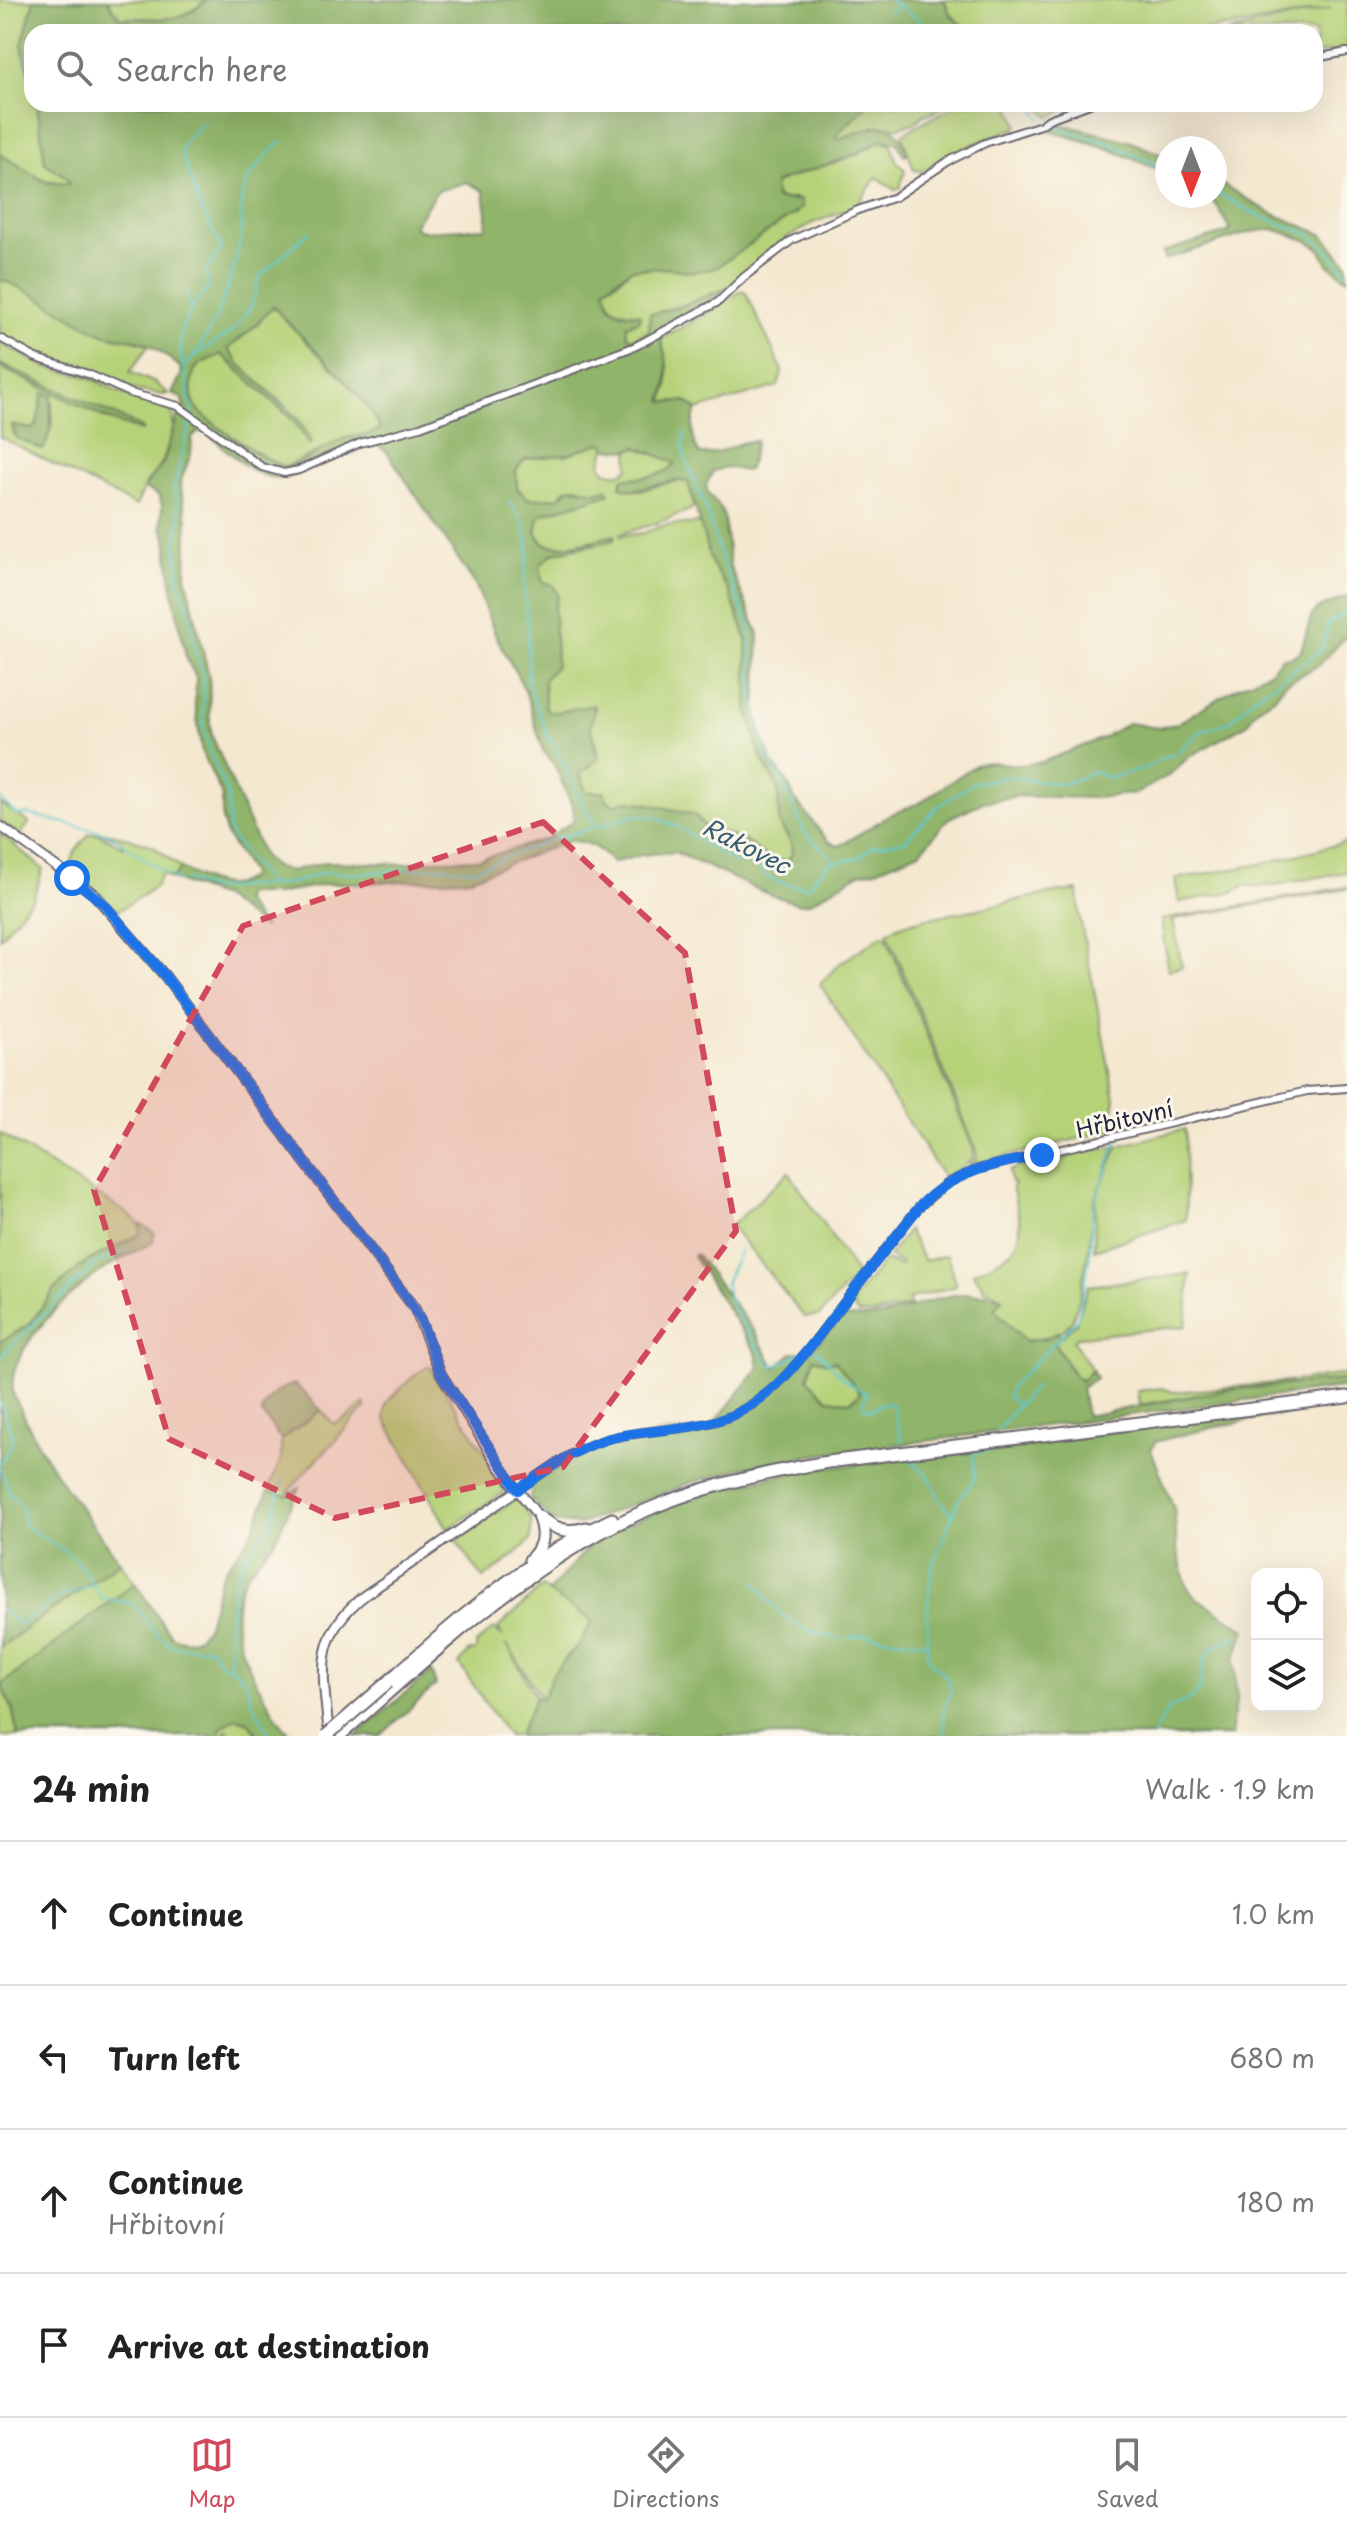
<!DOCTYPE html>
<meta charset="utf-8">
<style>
:root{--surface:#fff;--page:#f6f6f6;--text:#222;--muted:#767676;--line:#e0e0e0;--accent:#d1495b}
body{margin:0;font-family:"Playpen Sans",sans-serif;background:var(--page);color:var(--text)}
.controls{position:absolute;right:24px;bottom:24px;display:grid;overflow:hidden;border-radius:16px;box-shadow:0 8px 32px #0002}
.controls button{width:72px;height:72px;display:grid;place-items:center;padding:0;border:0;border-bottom:2px solid var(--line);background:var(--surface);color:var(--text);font:40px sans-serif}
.compass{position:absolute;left:1155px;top:136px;width:72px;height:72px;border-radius:50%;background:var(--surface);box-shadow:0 8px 32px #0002;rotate:180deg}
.stop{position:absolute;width:24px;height:24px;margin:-18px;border:6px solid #1a73e8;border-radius:50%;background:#fff}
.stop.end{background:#1a73e8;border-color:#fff;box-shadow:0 2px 8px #0008}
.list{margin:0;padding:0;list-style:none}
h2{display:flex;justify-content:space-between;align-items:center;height:104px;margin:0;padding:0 32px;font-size:34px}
h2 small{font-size:26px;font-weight:400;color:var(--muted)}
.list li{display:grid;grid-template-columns:52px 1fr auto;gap:24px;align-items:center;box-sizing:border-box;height:144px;padding:0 32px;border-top:2px solid var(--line)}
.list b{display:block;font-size:30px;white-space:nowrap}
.list p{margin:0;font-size:26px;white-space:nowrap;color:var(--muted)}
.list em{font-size:26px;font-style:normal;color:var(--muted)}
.icon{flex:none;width:44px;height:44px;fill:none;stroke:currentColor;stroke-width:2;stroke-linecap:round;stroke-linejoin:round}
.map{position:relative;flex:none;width:1347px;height:1736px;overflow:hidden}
.search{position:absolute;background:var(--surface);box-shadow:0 8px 32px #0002;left:24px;right:24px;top:24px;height:88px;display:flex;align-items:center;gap:20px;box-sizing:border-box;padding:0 28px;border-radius:24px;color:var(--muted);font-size:30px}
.sheet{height:680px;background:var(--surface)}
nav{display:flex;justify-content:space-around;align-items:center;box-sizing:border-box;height:112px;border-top:2px solid var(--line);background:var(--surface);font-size:22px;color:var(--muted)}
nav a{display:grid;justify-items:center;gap:4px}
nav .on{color:var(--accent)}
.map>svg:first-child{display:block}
.green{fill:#b6d279;stroke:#6c7a5a;stroke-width:2;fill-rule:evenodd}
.forest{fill:#90b469;stroke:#596b52;stroke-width:2;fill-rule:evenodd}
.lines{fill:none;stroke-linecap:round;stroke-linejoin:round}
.stream{stroke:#5cc9cf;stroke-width:2}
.street-casing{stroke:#6c676f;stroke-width:10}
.secondary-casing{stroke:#6c676f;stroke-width:12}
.highway-casing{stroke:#6c676f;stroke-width:15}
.street{stroke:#fff;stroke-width:6}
.secondary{stroke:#fff;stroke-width:8}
.highway{stroke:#fff;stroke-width:11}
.highway-bridge-casing{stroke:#6c676f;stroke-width:15;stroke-linecap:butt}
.highway-bridge{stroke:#fff;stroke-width:11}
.route{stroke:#1a73e8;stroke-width:10}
.marked{fill:#d1495b;fill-opacity:0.2;stroke:#d1495b;stroke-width:6;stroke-dasharray:16 10;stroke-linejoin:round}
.labels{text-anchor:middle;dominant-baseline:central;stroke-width:6;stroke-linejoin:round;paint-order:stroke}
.street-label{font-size:22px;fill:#22223b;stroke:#fbf7ec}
.water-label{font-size:24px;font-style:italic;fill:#365c6f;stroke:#fbf7ec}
</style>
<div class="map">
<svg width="1347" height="1736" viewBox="0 0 1347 1736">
<rect width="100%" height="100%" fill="#fbf7ec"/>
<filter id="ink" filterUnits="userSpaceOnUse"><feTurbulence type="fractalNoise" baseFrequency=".0125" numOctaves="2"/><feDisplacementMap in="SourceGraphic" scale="16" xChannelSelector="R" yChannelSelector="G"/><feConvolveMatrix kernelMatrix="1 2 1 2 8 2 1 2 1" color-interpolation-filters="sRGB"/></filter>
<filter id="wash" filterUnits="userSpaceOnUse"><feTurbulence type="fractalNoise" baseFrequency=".006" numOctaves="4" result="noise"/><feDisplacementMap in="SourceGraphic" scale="32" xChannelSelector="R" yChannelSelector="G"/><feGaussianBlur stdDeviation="1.8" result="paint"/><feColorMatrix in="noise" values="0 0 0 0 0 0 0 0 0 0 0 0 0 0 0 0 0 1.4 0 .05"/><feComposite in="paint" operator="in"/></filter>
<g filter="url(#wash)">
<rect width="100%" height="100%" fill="#f4e8d0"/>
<g class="green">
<path d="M0,0H34L22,45L32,84V104H37L45,163L68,178L69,184L46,182L0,154Z"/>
<path d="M107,0H206C177,27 155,17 120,18Z"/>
<path d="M944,0H1347V48L1315,55V32H1227L1331,8L1248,24L1186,32H969L950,14Z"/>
<path d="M867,104H947L934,112L923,115L914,123L897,127L876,126L839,139L837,136C845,123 859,117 867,104Z"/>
<path d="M958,104H1009L1018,125L1016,128L973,144L923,171L914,170L902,135C912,126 943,113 958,104Z"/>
<path d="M1035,104H1074L1050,117Z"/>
<path d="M880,141L891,143L897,162L905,170L900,188L895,190L877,177L856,206L813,223L787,238L727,288L684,305L650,314L649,331L633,339L627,335V326L639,314C619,312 607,310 605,288L618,281L631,269L669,268L692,272L716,268L767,230L797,213L795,198L785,200L775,197V184C808,166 850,163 880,141Z"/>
<path d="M0,279C36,292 66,316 101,333C116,340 134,337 149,345L130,372L155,383L168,393L164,395C114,389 43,361 0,334Z"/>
<path d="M741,291L746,293L780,365L782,372L778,386L697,410L686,401L663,402L668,385V369L661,338L708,313Z"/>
<path d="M273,306C295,333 374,402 380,429L365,437L334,444L285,467C266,461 207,422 196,407C189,398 189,372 198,365C204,360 214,358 221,354L295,422L309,444L311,441L283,404L238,363L228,349L256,325Z"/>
<path d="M0,343L46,367L88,377L123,394L173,412V429L163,461L147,482L136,506L0,437V367L110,420L142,431L0,364ZM43,393L52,396V425L14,435L12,426L32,429L37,424Z"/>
<path d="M601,443L606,445L601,464L605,471C615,474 621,475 629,468L628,451L636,447C644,450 672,460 675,464C667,475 641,478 627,478L620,486C641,499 666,477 688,482L694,506L690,510L654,524L620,534V536L644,533L665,525L701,523L711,562L729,591L747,641V707L760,755L778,789L783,830L791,843L792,853L788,861L771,860L704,826L695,815L644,803L626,801L613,805L586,792L580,773L591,766L598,753L590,727L595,708L594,705L559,713L549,712L545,707L543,679L556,666L554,609L558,596L554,586L542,581L540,565L553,553L614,540L615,536C592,538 565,552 543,543L536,532L539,517L545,513L609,493L607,489L595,492L577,487L566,489L558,498L528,499L517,488L516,470L525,459L568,454Z"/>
<path d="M0,803L29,823L20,836L0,821Z"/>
<path d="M97,831L129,838L153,846L181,868L172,879L162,874L155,887L118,911L101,894L69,870L75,852L89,834H98L123,847L121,841Z"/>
<path d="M0,833L43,869L33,898L0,938Z"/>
<path d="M1347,842V872L1269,886H1243L1232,892L1179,902L1175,879L1261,864Z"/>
<path d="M1347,887V889L1173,919L1182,967L1168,970L1161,920Z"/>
<path d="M1078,890L1080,918L1115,1098L1112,1118L1126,1117L1131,1122V1126L969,1165L977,1158L976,1149L887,932C914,918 943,916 973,910C1008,903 1042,893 1078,890Z"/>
<path d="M882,935L886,936L974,1150L973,1158L962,1168L943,1177L820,984L838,965Z"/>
<path d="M1185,1129L1186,1220L1094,1250L1096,1197L1118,1146Z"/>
<path d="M0,1133L128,1214C135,1220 142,1224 140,1234L86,1262L54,1290L30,1324L0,1342Z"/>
<path d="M1115,1147L1094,1202L1089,1247L1080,1297L1072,1320L1066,1328L1050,1337L1025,1341L994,1309L1002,1298L985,1290L973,1273C1027,1248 1026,1242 1012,1187L1014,1184L1011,1182L1009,1171L1017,1167L1063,1160L1080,1152Z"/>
<path d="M789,1172L857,1275L819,1316L804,1317L731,1226Z"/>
<path d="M908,1230L924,1261L947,1255L956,1286L909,1299L910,1306L875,1314H858L853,1307L854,1299L885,1260L900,1266L902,1264L889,1256Z"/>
<path d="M1190,1274L1186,1326L1077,1337L1073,1341L1093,1371L1089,1372L1085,1380L1076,1378L1054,1343L1076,1323L1088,1286Z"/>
<path d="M814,1357L827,1363L835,1361L861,1392L850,1402L828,1399L808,1379Z"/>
<path d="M429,1366L504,1482V1492L448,1529L385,1419L386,1404L390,1399L416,1374Z"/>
<path d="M1347,1374V1381L1226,1390L1139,1405L1137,1391L1161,1388L1173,1392L1186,1391L1287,1382Z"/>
<path d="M364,1403L366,1408C353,1418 345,1429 335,1441C318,1459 301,1474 287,1495L268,1491L281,1459V1440L321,1410L334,1424L345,1419Z"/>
<path d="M517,1498L531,1518V1540L503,1565L483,1578L456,1541Z"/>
<path d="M120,1562L135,1583L1,1685L12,1708L18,1736H0V1647Z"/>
<path d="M542,1587L592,1621L579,1645L567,1656L542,1699L507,1644L536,1697L518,1736H508L459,1664L469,1651L473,1652L476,1650V1644L494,1628L503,1637L498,1628Z"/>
<path d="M235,1718L247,1721L259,1736H230L228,1730L225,1731L226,1736H219L221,1728Z"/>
</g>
<g class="forest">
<path d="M34,0H107L120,18C152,18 181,26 206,0H944L950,14L969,32H32V84L22,45Z"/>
<path d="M37,104H867C859,117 845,123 837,136L838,139L876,126L893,127L901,139L907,154L904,155L896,141L891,143L883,140L849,157L780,181L775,184V197L779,200H800L802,208L716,268L692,272L669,268L631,269L605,288L611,307L621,313L639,314L640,320L627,326V335L633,339L649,331L650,314L684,305L727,288L699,309L658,330C665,354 673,375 662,400L663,402L686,401L697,410C690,421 692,443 700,454C721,457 736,440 756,441L749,469L744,471L728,467L713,471L706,485L708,494L720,507L724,516L730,567L759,634L756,710L761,733L773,764L786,780L794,798L828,841L838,846L843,844L890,815L921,802L977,764L990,762L1020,765L1042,762L1103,738L1128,723L1159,728L1178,723L1232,690L1271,671L1281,658L1291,657L1301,651L1311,617L1317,609L1347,596V635L1319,665L1285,684L1274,698L1257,709L1247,724L1189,757L1169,775L1137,793L1096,798L1018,796L983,802L949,818L920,852L876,870L860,873L809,903L799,904L768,894L675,852L641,855L612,863C602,849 586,840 569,841L469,879L326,884L276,894H245L244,902L264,928L222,897L172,879L181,868C202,879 228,895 250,877L251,873L227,836L222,819V795L202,753L195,704L196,678L186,657L172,588L166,537L161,526L162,505L158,495L144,488L163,463L179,411H184L182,398L172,394L182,373L180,367C169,359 156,347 144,342C130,337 117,340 101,333C66,317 36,292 0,279V154L46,182L69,184L67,178L45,163ZM467,182L484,191L487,215L486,228L422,231L414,226L437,191ZM273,306C295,333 374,403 380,429C371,435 365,435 356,436C330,439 309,463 285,467C266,461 207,422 196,407C190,398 190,379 195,370C199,361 213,360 221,354L295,422L309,444L312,441L298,419L238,363L228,349L256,325ZM202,429C228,448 249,480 286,478L369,446H379L387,452L475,584L496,636L525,690L543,750L555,766L574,810L573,821L546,839L480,859L439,860L403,864L326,862L290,871L275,867L263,856L212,736C207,716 211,697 209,677L186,576L187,520L180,483L191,454L192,438ZM600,443L606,445L605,449L629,450L636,447C644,450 672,461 675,464C667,476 638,479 623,478L620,486L625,489C646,492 668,477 688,482L711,562L729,591L747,641V707L760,755L778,789L779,823L791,843L792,853L788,861L771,860L745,841L704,826L695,815L644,803L626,801L613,805L607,800L605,792H586L580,773L598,759L590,727L595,707C584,703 564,714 550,712L545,707L544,679L556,666L554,609L558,596L554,586L542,581L540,565L553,553L614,540L615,535C593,540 565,552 543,543L536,532L539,517L545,513L609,494L607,489L595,492L571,487L558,498L528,499L517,488L516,470L525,459L568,454Z"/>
<path d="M1052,122L1129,141L1167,157V173L1102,146L1050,131L1044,127Z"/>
<path d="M1215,180L1271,213L1322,234L1347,263V279L1328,264L1320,249L1306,240L1273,229L1251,232L1164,260L1163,252L1231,231L1217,206L1209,196H1215Z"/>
<path d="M0,364L126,420L142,428V431L110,420L4,369Z"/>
<path d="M43,393L52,396C49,416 54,430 43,450L17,438L11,425L32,429L37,424Z"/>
<path d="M141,1224L155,1233L152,1243C137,1251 119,1259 104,1269C72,1291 6,1348 13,1392C15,1400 20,1407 23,1414C47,1469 86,1514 120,1562L0,1647V1342L30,1324L54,1290L86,1262L140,1234Z"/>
<path d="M696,1254L754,1331L775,1368L793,1352L809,1353L841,1317C856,1317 871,1319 886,1315C926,1304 960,1284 1002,1299L994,1309L1025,1341L1045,1339L1057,1332L1061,1335L1055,1343L1071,1371L1081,1381L1092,1371L1096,1378L1081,1388L1086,1416L1226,1390L1342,1380L1347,1381V1387L800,1457L745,1467L690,1483L578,1525L554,1522L530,1498C530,1482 545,1476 557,1469C588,1451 622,1439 657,1434C675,1431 694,1432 712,1426L759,1368L756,1352L693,1256ZM814,1358L827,1363L835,1361L860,1393L850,1402L828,1399L808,1379Z"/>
<path d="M295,1384L321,1410L281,1440L261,1412C269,1396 278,1388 295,1384Z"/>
<path d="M1255,1413H1294C1247,1419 1200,1430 1155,1442L1151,1450L1174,1508L1177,1549L1186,1585L1194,1596L1246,1630L1234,1660L1237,1698L1232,1724L1233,1736H518L536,1697L542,1699L554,1672L579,1645L592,1621L548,1592L593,1542L625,1525L695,1497L748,1482L802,1471Z"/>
<path d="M300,1488C290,1504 285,1521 276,1538C268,1552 254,1562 246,1576C223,1616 242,1657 262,1692C271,1706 280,1727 294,1736H259L247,1721L236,1718L221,1728L219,1736H18L12,1708L1,1685L135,1583L171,1636C213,1657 211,1599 221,1577C227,1563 241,1550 249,1537C258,1522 262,1507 268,1491L287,1495Z"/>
<path d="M431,1671L436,1685L380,1736H356Z"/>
</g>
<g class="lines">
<g class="stream">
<path d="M890,0L920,21L954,32"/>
<path d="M889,14L896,6"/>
<path d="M1029,104L1042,119"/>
<path d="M1047,124L1107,143L1167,169"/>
<path d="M1215,192L1258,215L1310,235L1326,248L1347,273"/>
<path d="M188,292L189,307"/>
<path d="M195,356L235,329L252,305L259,277L309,232"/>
<path d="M184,367C173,334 187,311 209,288L206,271L222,248L201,208L182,155C181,139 194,132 205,121"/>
<path d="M192,412L184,367C213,338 236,272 241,233C242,217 239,198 246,184C254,167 267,155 281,142"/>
<path d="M191,418L174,488L180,518L176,544L179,580L190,616L195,653L203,674V726L211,755L228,795L229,828L232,837L268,883"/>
<path d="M685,432L683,447L686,460L707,511L722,561L750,628L754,703L769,759L784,783L804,832L833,859"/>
<path d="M509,501L523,522L528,543V556L524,579L528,633V683L548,736L572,780L581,802L594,823"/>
<path d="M0,798L16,815L28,814L109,834L164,872"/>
<path d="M168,874L180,882"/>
<path d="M186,880L211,889L293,883L326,872L349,874L442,867L473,870L551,840L637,815L654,817L676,826L733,862L739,863L753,861C758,866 761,872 767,877C771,881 801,887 807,887L829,863L859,858L873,846L905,841L936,808L973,783L1007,777L1062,784L1078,779L1092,771L1110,778L1146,768L1162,758L1176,754L1199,732L1230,722L1250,701L1320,651L1325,640L1327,624L1347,613"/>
<path d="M741,1247C738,1259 730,1269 726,1281C721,1296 761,1354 773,1367L802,1352"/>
<path d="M812,1349H816L845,1380L867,1394L863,1402L865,1408L870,1410L884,1403L893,1405L902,1442"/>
<path d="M0,1357L95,1264L128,1250"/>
<path d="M0,1403L13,1436L10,1447L0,1463"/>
<path d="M1018,1405L1036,1386"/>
<path d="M997,1431L1018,1405L1008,1397L1010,1388L1078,1318L1089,1262L1093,1209L1118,1138"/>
<path d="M908,1458L928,1475L942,1503L953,1515"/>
<path d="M0,1468L12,1496L22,1506L25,1526L74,1557L102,1598L133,1604L160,1638L174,1647L210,1648L223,1665L236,1671L245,1680L252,1702L271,1736"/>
<path d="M755,1582C783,1620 793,1630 842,1639"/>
<path d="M0,1610L21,1624L58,1597L91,1585"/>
<path d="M850,1637L863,1635L927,1643"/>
<path d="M230,1667L229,1622L237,1573L246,1555L270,1526L284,1478"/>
<path d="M945,1736L943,1713L951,1691L947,1677L932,1663L927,1654L928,1599L932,1566L959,1499L975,1478L973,1453L987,1451"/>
<path d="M1153,1736L1169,1708L1191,1699L1199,1691L1204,1660L1209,1650L1238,1635"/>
</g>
</g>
</g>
<g filter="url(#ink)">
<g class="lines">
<defs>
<g id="street">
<path d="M1315,58L1347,52"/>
<path d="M0,338L36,358L88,374L130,393L178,406L262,467L284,473L299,470L360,443L420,427L636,346L718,302L744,277L792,240L858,210L895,197L947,162L985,143L1041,125L1049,119L1090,104"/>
<path d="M518,1490C546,1470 573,1449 607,1439C648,1428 694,1432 733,1415C780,1394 809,1347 840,1308C866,1274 892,1241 919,1207L947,1183L978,1169L1307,1091L1347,1088"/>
</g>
<g id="secondary">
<path d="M0,826L94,894L165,976L415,1309L441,1374L499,1466L539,1517"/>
<path d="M328,1725C322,1669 315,1634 365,1595L518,1490"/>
</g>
<g id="highway">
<path d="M539,1517C555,1529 567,1534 586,1528"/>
<path d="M530,1560C543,1547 545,1536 539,1518"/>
<path d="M388,1682C457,1619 526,1559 612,1519"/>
<path d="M339,1736C441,1647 539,1550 669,1501C720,1482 774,1471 828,1462L1347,1397"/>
</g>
</defs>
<use href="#street" class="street-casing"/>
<use href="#secondary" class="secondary-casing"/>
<use href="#highway" class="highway-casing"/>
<use href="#street" class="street"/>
<use href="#secondary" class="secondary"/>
<use href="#highway" class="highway"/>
<defs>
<path id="highway-bridge" d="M326,1736L388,1682"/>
</defs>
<use href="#highway-bridge" class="highway-bridge-casing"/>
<use href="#highway-bridge" class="highway-bridge"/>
</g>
</g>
<g class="lines" filter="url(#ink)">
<path class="route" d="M72,878L104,904L165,976L407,1298L421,1320L441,1374L518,1490C550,1468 580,1444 619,1436C656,1429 697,1430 733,1415C780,1394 809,1347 840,1308C866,1274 892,1241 919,1207C952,1171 996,1164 1042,1155"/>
</g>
<path class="marked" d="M543,822L685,953L736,1231L563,1467L335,1518L169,1439L94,1190L243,926Z"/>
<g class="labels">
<g class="street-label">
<text transform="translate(1124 1118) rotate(-13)">Hřbitovní</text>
</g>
<g class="water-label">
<text transform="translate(747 845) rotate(27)">Rakovec</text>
</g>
</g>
</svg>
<div class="controls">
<button><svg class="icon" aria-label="locate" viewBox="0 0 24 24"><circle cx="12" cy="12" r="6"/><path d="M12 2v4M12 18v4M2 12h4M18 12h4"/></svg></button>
<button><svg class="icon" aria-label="layers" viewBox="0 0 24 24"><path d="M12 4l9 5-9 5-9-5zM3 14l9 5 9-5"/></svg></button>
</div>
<svg class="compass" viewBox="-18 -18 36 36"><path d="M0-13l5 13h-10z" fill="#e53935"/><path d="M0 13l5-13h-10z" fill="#767676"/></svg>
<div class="stop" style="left:72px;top:878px"></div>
<div class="stop end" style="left:1042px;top:1155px"></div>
<div class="search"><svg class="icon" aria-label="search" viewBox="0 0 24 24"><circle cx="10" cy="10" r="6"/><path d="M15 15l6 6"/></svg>Search here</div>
</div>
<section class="sheet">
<h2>24 min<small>Walk · 1.9 km</small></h2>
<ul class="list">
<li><svg class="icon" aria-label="ahead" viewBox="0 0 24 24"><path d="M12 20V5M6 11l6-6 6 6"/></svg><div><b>Continue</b></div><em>1.0 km</em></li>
<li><svg class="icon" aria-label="left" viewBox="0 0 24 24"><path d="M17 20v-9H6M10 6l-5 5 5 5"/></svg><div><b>Turn left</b></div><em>680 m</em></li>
<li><svg class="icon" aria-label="ahead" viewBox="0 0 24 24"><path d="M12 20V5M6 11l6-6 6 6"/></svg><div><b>Continue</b><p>Hřbitovní</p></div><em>180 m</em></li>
<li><svg class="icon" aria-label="arrive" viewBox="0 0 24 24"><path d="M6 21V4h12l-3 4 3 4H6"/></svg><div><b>Arrive at destination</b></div></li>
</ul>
</section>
<nav>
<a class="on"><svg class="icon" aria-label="map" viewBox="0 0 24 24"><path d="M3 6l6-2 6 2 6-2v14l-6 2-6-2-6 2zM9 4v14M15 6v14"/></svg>Map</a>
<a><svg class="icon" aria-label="directions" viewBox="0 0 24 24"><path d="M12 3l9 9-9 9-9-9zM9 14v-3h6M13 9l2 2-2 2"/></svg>Directions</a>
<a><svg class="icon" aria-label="saved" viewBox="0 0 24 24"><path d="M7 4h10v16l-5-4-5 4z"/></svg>Saved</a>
</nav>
